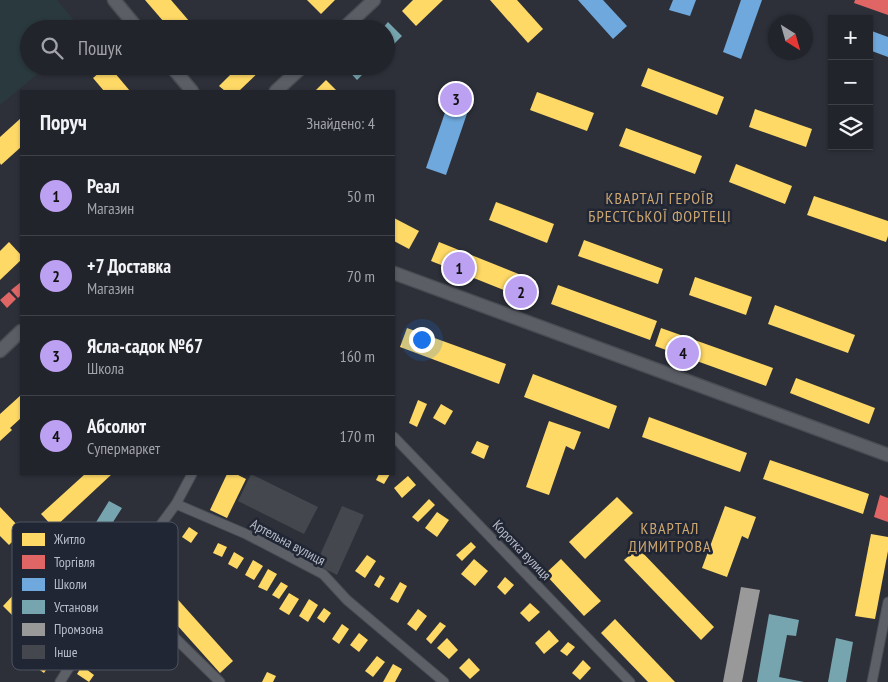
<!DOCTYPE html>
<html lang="uk">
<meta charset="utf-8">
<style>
:root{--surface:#22242b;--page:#2a2c33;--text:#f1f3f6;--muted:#a2a4a9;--line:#3f4147;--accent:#bca0f2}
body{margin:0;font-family:"PT Sans Narrow",sans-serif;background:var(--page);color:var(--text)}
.controls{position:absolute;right:15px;top:15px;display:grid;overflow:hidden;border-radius:0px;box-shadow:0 1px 4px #0004}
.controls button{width:45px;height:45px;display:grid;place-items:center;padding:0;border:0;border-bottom:1px solid var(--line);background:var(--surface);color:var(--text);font:25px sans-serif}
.compass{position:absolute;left:768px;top:15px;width:45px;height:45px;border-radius:50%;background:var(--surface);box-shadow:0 1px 4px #0004;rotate:143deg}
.you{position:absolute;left:421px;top:339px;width:18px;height:18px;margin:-12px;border:4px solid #fff;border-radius:50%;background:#1a73e8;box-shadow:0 0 0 8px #1a73e833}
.badge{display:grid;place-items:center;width:32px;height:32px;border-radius:50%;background:var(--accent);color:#111;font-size:16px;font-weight:700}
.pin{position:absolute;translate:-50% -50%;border:2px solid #fff;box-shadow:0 1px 5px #0006}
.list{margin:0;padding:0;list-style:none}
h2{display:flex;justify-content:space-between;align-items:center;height:65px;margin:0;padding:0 20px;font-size:21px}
h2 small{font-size:16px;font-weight:400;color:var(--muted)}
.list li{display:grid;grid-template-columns:32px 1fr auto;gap:15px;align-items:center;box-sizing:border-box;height:80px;padding:0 20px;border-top:1px solid var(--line)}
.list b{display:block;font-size:19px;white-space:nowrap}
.list p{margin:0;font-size:16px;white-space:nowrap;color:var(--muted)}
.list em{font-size:16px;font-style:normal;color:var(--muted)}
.icon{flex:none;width:28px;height:28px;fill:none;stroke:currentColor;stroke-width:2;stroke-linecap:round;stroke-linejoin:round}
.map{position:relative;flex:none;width:888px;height:682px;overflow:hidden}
.search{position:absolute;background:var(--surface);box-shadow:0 1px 4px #0004;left:20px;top:20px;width:375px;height:55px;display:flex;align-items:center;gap:12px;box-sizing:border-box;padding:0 18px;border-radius:28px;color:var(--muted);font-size:19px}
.panel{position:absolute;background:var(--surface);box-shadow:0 1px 4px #0004;left:20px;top:90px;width:375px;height:385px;border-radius:0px}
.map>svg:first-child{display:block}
.green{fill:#2a393e}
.homes{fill:#ffd966}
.shops{fill:#e06666}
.schools{fill:#6fa8dc}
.public{fill:#76a5af}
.industry{fill:#999}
.building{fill:#45474e}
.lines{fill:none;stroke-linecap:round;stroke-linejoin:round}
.street-casing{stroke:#494c52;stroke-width:11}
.secondary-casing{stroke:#494c52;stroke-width:15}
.street{stroke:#5d6067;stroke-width:9}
.secondary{stroke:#5c5e66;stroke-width:12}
.labels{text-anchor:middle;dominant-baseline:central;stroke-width:5;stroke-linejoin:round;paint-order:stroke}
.street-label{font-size:14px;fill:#b8bcc9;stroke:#212634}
.quarter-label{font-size:16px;letter-spacing:1px;fill:#cca671;stroke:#212634}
.key{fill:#212634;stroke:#4e5361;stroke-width:1}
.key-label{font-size:14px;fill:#b8bcc9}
</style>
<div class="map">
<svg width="888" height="682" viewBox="0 0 888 682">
<rect width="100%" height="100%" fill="#2d3039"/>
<path class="green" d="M0,0H57L81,29H29V66H47L0,105Z"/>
<g class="homes">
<path d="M145,0H171L196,29H170Z"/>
<path d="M307,0H335L321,14Z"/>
<path d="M413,0H443L416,26L402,11Z"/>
<path d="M490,0H517L543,29L528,43Z"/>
<path d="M107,66H109L130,91H104L93,78Z"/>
<path d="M239,66H265L239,91H225L219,86Z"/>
<path d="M648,68L724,97L717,115L641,86Z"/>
<path d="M326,80L337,91H315Z"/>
<path d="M537,92L594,113L587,131L530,110Z"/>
<path d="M755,109L812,129L806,147L749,127Z"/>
<path d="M21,118V147L1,165L0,163V137Z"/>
<path d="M626,128L702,156L695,174L619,146Z"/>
<path d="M736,164L792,186L785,204L729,182Z"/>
<path d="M814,196L888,221V236L886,242L807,215Z"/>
<path d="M496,202L554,224L547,243L489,220Z"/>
<path d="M394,218L419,231L409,249L394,241Z"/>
<path d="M584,240L663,269L658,284L578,256Z"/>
<path d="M9,242L21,255V260L0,280V251Z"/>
<path d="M439,242L536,281L529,300L431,261Z"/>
<path d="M695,277L752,297L746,315L689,295Z"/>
<path d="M558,285L657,321L650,340L551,304Z"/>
<path d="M775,305L855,335L848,353L768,324Z"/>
<path d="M407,328L506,364L499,384L400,347Z"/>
<path d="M661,328L773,368L766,386L655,346Z"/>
<path d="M533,374L617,406L609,429L524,397Z"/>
<path d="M796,378L875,408L869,424L790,393Z"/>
<path d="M21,395V418L10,428L12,430L0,441V414Z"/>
<path d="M418,400L427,404L417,427L409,423Z"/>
<path d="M441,404L453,411L445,425L433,418Z"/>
<path d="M649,417L747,453L740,472L642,437Z"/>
<path d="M549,421L581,432L574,450L566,446L549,495L526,487Z"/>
<path d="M477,441L489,446L484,459L471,453Z"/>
<path d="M770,460L869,494L863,514L763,479Z"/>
<path d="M85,474H112L54,528L41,514Z"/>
<path d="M227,474H236L246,479L227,518L210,510Z"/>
<path d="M379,474H390L384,484L376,480Z"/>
<path d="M408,476L416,485L402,498L394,488Z"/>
<path d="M617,497L633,513L585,559L569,542Z"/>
<path d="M429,499L435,505L418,522L412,517Z"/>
<path d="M725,506L756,517L748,539L742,536L727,577L702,568Z"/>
<path d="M0,507L23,531L9,545L0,536Z"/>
<path d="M437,512L449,520L437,537L425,528Z"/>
<path d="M189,527L198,533L191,543L182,537Z"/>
<path d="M871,534L888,537V551L875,619L855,616Z"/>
<path d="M471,542L476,547L462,561L456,555Z"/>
<path d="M218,543L227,547L222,557L213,553Z"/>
<path d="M638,548L714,627L701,640L624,560Z"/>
<path d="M234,552L244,558L237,569L228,564Z"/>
<path d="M367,555L376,561L365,578L355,571Z"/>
<path d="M474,559L488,571L475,586L461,574Z"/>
<path d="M561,559L601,601L584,616L545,574Z"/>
<path d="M253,560L263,566L254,580L245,575Z"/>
<path d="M146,564L233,661L220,673L133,576Z"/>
<path d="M268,569L277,574L267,591L258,587Z"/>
<path d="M380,575L385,578L379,588L374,585Z"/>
<path d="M505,577L514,585L505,595L497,587Z"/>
<path d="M281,582L288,586L279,599L272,595Z"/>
<path d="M400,582L407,586L398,603L390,599Z"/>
<path d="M19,589L29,598L13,616L3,606Z"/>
<path d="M289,593L299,599L289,615L279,609Z"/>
<path d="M309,599L318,605L308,622L299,616Z"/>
<path d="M530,603L540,612L529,622L520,613Z"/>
<path d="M324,608L331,613L324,623L317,618Z"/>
<path d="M418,609L427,616L416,631L407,624Z"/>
<path d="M615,619L675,682H648L601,633Z"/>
<path d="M440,622L446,626L431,644L426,639Z"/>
<path d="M342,624L349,629L339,644L332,639Z"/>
<path d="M549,630L559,641L544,654L535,643Z"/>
<path d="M359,633L368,640L359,652L350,645Z"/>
<path d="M447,638L458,650L449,659L437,648Z"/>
<path d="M568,642L575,647L567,656L560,651Z"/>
<path d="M46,653L54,658L44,673L37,668Z"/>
<path d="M377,656L385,662L373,677L365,671Z"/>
<path d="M469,658L480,670L470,679L459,668Z"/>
<path d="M583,660L591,668L580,680L572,673Z"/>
<path d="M393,664L402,669L395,682H383Z"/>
<path d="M82,666L94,675L89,682L77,674Z"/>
<path d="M267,672L276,676L273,682H262Z"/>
</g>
<g class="shops">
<path d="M855,0H888V15L854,3Z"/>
<path d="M21,282V295L18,298L11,290Z"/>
<path d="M9,292L16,299L7,308L0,300Z"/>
<path d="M880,495L888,498V522L874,517Z"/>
</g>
<g class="schools">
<path d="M578,0H603L627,26L613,39Z"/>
<path d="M673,0H696L690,16L669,10Z"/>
<path d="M741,0H762L741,59L723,52Z"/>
<path d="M869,30L888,37V57L869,50Z"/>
<path d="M451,95L471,102L446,175L426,168Z"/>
</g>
<g class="public">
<path d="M388,22L402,36L386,52V29H382Z"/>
<path d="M344,66H371L357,80Z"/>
<path d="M109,501L122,508L106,533L113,537L106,549L87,537Z"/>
<path d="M769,614L799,620L796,636L787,635L779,677L804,682H757Z"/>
<path d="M836,638L853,642L846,682H828Z"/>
</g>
<path class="industry" d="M741,587L760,590L742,682H723Z"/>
<g class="building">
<path d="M251,474L318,507L304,534L238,501Z"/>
<path d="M342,506L364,515L337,575L316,564Z"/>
</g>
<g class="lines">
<defs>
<g id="street">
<path d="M394,437L630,682"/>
<path d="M176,504L246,534L323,574L347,600L444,682"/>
<path d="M121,585L220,682"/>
<path d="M60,682L148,542L176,504L192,474"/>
<path d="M872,682L888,602"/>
</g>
<g id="secondary">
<path d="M114,0L138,29"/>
<path d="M343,29L374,0"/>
<path d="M171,66L192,91"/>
<path d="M276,91L303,66"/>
<path d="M394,273L888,455"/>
<path d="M0,351L21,331"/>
</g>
</defs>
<use href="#street" class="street-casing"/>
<use href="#secondary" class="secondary-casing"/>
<use href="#street" class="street"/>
<use href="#secondary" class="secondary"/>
</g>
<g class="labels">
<g class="street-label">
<text transform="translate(288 542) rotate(28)">Артельна вулиця</text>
<text transform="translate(522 550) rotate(46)">Коротка вулиця</text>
</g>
<g class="quarter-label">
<text x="660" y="198">КВАРТАЛ ГЕРОЇВ<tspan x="660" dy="18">БРЕСТСЬКОЇ ФОРТЕЦІ</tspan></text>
<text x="670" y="528">КВАРТАЛ<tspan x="670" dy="18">ДИМИТРОВА</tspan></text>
</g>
</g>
<rect x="12" y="522" width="166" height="148" rx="8" class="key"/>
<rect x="22" y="533" width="23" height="13" fill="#ffd966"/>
<rect x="22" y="555" width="23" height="14" fill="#e06666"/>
<rect x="22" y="578" width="23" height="13" fill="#6fa8dc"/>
<rect x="22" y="600" width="23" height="14" fill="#76a5af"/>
<rect x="22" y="623" width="23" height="13" fill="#999"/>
<rect x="22" y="645" width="23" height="14" fill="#45474e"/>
<g class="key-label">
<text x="54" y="544">Житло</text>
<text x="54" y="567">Торгівля</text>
<text x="54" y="589">Школи</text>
<text x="54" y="612">Установи</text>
<text x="54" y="634">Промзона</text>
<text x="54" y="657">Інше</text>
</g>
</svg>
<div class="controls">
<button>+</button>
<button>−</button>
<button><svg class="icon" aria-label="layers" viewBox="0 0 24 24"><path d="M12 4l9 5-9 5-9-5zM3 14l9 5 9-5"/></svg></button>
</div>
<svg class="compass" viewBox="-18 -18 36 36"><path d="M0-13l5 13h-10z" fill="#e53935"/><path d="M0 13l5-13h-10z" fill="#a2a4a9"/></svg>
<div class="you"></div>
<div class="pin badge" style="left:459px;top:268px">1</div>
<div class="pin badge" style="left:521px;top:292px">2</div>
<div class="pin badge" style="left:456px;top:99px">3</div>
<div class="pin badge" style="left:683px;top:353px">4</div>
<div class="search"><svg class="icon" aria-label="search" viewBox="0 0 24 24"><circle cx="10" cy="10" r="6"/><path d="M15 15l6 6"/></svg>Пошук</div>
<section class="panel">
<h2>Поруч<small>Знайдено: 4</small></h2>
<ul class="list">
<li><span class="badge">1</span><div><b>Реал</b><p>Магазин</p></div><em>50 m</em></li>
<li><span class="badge">2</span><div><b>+7 Доставка</b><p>Магазин</p></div><em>70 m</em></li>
<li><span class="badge">3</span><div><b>Ясла-садок №67</b><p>Школа</p></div><em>160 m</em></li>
<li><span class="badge">4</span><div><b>Абсолют</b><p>Супермаркет</p></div><em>170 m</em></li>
</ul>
</section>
</div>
